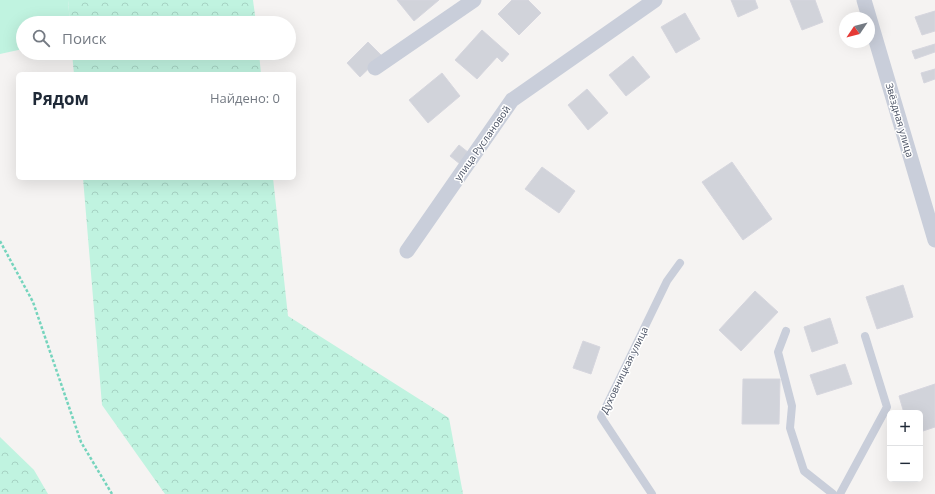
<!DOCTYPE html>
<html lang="ru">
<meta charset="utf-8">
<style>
:root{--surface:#fff;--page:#f6f6f7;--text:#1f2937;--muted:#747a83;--line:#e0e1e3}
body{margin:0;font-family:"Open Sans",sans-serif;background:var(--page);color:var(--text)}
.controls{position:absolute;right:12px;bottom:12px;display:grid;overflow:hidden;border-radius:6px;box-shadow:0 4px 16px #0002}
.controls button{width:36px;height:36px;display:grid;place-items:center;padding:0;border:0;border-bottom:1px solid var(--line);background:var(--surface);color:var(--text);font:20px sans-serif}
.compass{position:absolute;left:839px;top:12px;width:36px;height:36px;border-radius:50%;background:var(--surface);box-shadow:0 4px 16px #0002;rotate:235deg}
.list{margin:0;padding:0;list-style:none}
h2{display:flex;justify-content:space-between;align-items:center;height:52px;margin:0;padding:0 16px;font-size:17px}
h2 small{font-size:13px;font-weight:400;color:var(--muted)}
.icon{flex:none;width:22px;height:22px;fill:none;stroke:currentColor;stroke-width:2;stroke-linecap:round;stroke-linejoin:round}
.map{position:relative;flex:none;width:935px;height:494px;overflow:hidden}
.search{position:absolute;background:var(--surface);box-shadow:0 4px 16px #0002;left:16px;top:16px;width:280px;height:44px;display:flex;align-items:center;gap:10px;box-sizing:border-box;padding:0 14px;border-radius:22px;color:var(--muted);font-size:15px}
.panel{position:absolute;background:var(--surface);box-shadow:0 4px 16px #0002;left:16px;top:72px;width:280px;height:108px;border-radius:6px}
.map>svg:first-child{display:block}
.forest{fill:url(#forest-crowns)}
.green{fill:#c0f3e0}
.building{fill:#d1d3da;stroke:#d6d6de}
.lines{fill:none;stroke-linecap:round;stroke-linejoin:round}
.path{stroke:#75d4bd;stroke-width:2.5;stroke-dasharray:3 2;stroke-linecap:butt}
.service{stroke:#c9ceda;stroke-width:8}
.minor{stroke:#c9ceda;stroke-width:15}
.labels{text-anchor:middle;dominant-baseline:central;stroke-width:3;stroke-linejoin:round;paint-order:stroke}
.street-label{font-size:10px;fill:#485062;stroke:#fff}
</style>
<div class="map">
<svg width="935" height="494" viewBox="0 0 935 494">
<defs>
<pattern id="forest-crowns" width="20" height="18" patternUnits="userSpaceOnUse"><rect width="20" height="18" fill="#c0f3e0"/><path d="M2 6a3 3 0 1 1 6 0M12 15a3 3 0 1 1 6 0" fill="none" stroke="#a6d2c3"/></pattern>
</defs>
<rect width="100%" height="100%" fill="#f5f3f2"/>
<g class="forest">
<path d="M68,0H253L256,23H70Z"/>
<path d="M72,53H259L261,74H74Z"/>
<path d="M83,178H273L288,316L449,418L463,494H165L102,405Z"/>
<path d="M0,437L34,470L48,494H0Z"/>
</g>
<path class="green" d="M0,0H68L70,23H23V49L0,54Z"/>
<g class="building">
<path d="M397,0H439L414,21Z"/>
<path d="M512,0H528L541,13L519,35L498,14Z"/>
<path d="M731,0H755L758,8L738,17Z"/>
<path d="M790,0H815L823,22L802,30Z"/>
<path d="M935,11V31L922,35L915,17Z"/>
<path d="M685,13L700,39L676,53L661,27Z"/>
<path d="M482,30L509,54L502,62L497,57L477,79L455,60Z"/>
<path d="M368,42L382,56L360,77L347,63Z"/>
<path d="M935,44V52L915,59L912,51Z"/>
<path d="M633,56L650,77L626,96L609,75Z"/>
<path d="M935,69V79L924,83L921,73Z"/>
<path d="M442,73L460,96L428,123L409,100Z"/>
<path d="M587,89L608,113L588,130L568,105Z"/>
<path d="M459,145L469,153L460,164L450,156Z"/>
<path d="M732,162L772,219L743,240L702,182Z"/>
<path d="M542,167L575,191L559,213L525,189Z"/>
<path d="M903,285L913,317L877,329L866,297Z"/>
<path d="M755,291L778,312L741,351L719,330Z"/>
<path d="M830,318L838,343L812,352L804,327Z"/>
<path d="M583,341L600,347L591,374L573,368Z"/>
<path d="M845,364L852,384L817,395L810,375Z"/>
<path d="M743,379H780L779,424H742Z"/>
<path d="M935,384V427L920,432V413H904L899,396Z"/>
</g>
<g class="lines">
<path class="path" d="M0,241L33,302L81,442L112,494"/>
<g class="service">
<path d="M786,331L778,352L792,406L790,428L804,471L833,494"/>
<path d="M652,494L601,417L667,281L680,263"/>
<path d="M840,494L887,407L865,336"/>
</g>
<g class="minor">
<path d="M864,0L935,240"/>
<path d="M375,68L474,0"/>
<path d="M407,251L512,100L655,0"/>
</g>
</g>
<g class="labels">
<g class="street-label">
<text transform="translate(900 120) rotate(74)">Звёздная улица</text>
<text transform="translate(482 143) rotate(-55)">улица Руслановой</text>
<text transform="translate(624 370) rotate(-64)">Духовницкая улица</text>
</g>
</g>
</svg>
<div class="controls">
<button>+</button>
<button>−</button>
</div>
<svg class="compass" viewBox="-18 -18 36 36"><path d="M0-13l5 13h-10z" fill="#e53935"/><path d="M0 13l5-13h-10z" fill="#747a83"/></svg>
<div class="search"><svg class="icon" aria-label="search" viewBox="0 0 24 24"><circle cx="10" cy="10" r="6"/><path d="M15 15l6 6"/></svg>Поиск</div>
<section class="panel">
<h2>Рядом<small>Найдено: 0</small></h2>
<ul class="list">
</ul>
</section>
</div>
